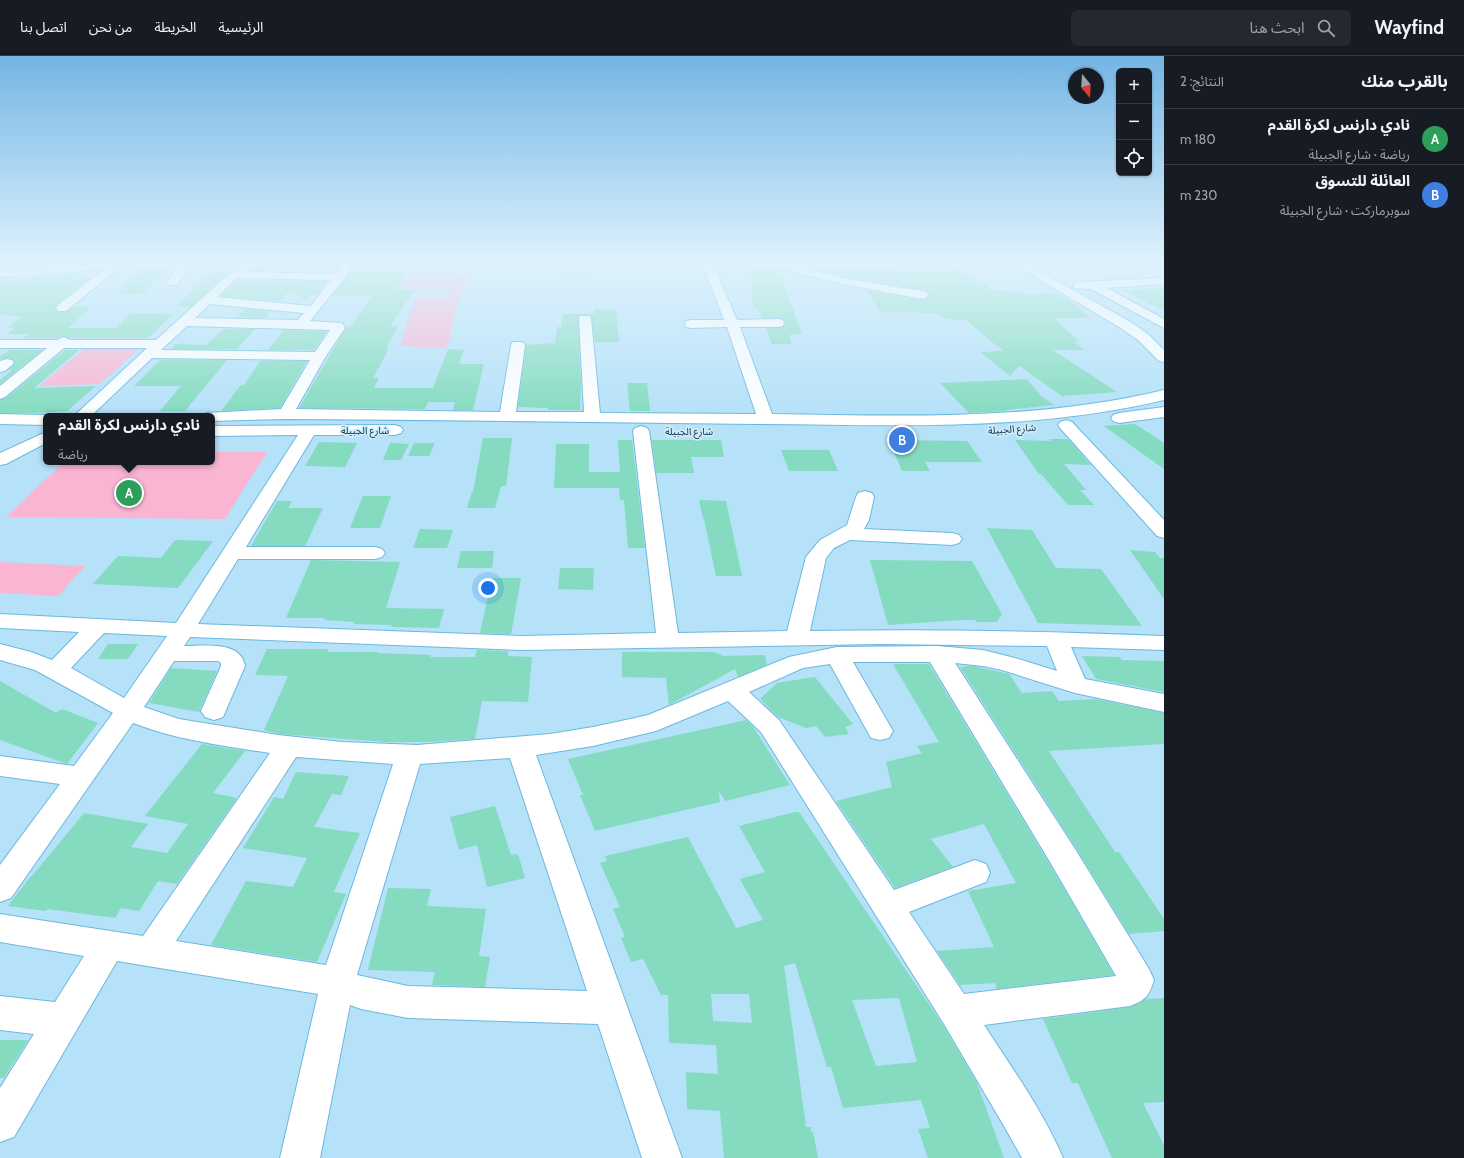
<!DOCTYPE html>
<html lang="ar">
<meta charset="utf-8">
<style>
:root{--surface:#171b24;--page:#242831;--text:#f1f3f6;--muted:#9ea1a6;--line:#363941;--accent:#a05b2f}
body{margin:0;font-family:Cabin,"Noto Sans Arabic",sans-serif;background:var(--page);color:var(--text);direction:rtl}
.controls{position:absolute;right:12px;top:12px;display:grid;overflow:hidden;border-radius:6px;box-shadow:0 1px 3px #0004}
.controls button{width:36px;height:36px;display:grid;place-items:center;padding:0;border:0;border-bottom:1px solid var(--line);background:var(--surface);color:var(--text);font:20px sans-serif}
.compass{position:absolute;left:1068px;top:12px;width:36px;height:36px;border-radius:50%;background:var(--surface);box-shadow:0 1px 3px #0004;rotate:162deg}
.you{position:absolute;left:488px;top:532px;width:14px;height:14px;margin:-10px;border:3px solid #fff;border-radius:50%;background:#1a73e8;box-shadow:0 0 0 6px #1a73e833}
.badge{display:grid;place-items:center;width:26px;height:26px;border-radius:50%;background:var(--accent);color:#fff;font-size:13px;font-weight:700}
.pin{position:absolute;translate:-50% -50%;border:2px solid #fff;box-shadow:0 1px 4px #0006}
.popup{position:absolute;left:43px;top:357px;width:172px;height:52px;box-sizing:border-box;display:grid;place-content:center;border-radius:6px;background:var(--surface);filter:drop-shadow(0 1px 3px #0005);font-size:13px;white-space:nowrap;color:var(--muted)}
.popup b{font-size:15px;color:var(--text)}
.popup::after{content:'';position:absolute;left:50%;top:100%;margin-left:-8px;border:8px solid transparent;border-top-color:var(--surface)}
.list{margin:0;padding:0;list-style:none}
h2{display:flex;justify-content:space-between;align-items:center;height:52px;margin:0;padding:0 16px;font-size:17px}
h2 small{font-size:13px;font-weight:400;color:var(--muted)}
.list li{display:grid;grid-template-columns:26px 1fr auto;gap:12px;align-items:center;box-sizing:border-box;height:56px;padding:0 16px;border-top:1px solid var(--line)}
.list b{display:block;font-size:15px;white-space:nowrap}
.list p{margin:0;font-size:13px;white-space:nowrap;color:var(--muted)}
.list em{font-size:13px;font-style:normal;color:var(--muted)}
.icon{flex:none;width:22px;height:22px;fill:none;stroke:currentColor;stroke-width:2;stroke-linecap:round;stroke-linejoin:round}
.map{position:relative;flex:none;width:1164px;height:1102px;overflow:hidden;direction:ltr}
header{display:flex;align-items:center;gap:24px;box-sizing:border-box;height:56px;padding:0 20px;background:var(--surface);border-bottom:1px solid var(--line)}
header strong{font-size:19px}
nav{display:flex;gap:22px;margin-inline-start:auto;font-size:14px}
.search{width:280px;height:36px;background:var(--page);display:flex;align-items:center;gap:10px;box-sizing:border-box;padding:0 14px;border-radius:6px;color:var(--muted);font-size:15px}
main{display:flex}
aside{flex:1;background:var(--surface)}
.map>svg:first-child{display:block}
.green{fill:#fab5d3}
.building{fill:#84dbbf;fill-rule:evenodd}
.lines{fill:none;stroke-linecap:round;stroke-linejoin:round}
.minor-casing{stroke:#6cb8de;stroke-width:2}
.major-casing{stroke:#6cb8de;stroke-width:2}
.minor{fill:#fff;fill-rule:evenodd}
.major{fill:#fff;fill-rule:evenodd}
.labels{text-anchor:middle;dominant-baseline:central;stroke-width:3.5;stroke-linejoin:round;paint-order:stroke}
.far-street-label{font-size:10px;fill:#0e2f3e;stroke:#cfecfc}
</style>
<header>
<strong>Wayfind</strong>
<div class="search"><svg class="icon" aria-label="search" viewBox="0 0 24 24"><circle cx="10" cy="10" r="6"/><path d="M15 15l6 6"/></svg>ابحث هنا</div>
<nav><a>الرئيسية</a><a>الخريطة</a><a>من نحن</a><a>اتصل بنا</a></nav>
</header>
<main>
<aside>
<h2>بالقرب منك<small>النتائج: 2</small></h2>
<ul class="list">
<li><span class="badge" style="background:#2e9e5b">A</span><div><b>نادي دارنس لكرة القدم</b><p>رياضة · شارع الجبيلة</p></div><em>180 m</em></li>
<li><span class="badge" style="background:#3f7fe0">B</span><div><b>العائلة للتسوق</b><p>سوبرماركت · شارع الجبيلة</p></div><em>230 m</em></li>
</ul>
</aside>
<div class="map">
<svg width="1164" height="1102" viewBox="0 0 1164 1102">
<rect width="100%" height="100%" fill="#b5e1f9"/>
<g class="green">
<path d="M431,206H457L452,219H469L458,246L447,292L400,290L415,242H444L448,234L400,232L411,214H427Z"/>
<path d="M87,291H141L100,328L39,330Z"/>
<path d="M212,396H267L225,463L6,461L64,406H212Z"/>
<path d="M0,506L85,510L58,540L0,537Z"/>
</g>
<g class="building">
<path d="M236,206L237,209L190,251H176L216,212V207Z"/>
<path d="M260,206H342L335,216L252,215Z"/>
<path d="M561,206H585L588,221H561Z"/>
<path d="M356,207H389L388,209H411L397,234H414L390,271L398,270L386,293H389L373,322H379L374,332H433L448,293L464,294L459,308H484L473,354H453L455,346H428L425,353L299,352L346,271H350L373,240L333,239Z"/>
<path d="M904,209H952L980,228H988L990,234L1023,236L1025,238L1056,237L1069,244L1091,262H1054L1078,285H1074L1084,294H1053L1117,336L1062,340L1019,310L1010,320L980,296L1004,295L992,286L966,264L945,263L938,257L880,256L866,234L922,244L926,243L929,240L926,235L843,221L814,213V212L901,210Z"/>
<path d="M164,211L163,212H170L142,238H117L143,212Z"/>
<path d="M750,212L781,215L787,237L802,278L789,279L792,288H772L766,272L783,271L785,267L783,263L778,262H762L758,253H754L752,244Z"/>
<path d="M80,217L72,222H90L57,248L55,253L58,256H66L73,251H91L68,272H116L131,258H173L148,282H70L63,280L57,282H23L30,278H8L15,271L7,272L22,261L0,258V224L26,225L29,221Z"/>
<path d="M238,224L327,225L317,239H313L306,245L290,234L280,245L220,240Z"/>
<path d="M1164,232V255L1122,234Z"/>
<path d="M246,253L271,255L265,262L237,261Z"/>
<path d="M594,253L616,254L619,286H595L591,260H579L578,263L581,327L580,354H548V352L518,351L526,289L555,287L557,271H561L563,258H594Z"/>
<path d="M224,273H255L237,293H171L175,288L206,289Z"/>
<path d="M284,274L327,275L314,294H268Z"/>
<path d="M9,294H43L0,328V324L12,314H8L15,307L12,303L7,302L0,303V300Z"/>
<path d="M65,294H79L34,332L96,330L67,355L35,357H0V344L6,342Z"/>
<path d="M160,304H227L185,355H160L181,330H134Z"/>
<path d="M260,305H307L280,352L221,355L241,329H244Z"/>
<path d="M1027,323L1041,340L1054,349L1006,354L1007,355L969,357L940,327Z"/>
<path d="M627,327H647L650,355H630Z"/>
<path d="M1135,368L1164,387V413L1104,370Z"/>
<path d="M483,382H512L506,430H501L495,452H467L472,436H473Z"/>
<path d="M1049,383H1068L1091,409L1064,408L1086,434H1080L1094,449H1068L1041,418H1039L1015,384L1051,385Z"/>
<path d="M618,384H632L645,492H628L624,444H620L619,432H554L556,388H589V416H620Z"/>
<path d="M652,384H721L724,401H691L694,417H656Z"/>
<path d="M889,384L967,385L982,406H925L930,415H902Z"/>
<path d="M319,386L357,387L345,411L305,410Z"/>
<path d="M390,387L409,388L401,404H383Z"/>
<path d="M414,387H435L429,400H408Z"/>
<path d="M781,394H829L838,415H789Z"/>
<path d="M363,440H391L380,472H350Z"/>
<path d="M699,444L726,445L742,520H716L704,463H703Z"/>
<path d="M277,445H292L288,452H323L305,490H251Z"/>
<path d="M987,472L1032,474L1056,512L1101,513L1142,570L1038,567Z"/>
<path d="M420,473L453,474L447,492H413Z"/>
<path d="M175,484L213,485L178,532L93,528L118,500L161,502Z"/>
<path d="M1130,494L1155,496L1160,502H1164V543Z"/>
<path d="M461,495H494L492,512H457Z"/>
<path d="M311,504L400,506L386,552L444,553L439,572L391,571L392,569L354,568V566L324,564L325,562H286Z"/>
<path d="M870,504L972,505L1002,558L997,566H976L975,564H961L888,569Z"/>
<path d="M560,512H594L593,534L558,533Z"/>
<path d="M492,522H521L511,578L480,577Z"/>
<path d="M108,588H138L128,603H98Z"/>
<path d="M267,593H328V596H378V597L431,599L430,601H475L477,594L508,595V600L532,601L528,646L482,645L475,683L429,686H386L279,678L264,674L288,620L255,619Z"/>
<path d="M622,596H714L723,600L765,599L767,609L738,621L735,613L669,649L666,622L622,621Z"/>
<path d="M1082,600L1120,601L1122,604L1164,605V636L1096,623Z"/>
<path d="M893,608H929L1052,812L1114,919L997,933L995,927L960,929L937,895L994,891L968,835L1016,827L984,768L931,783L953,811L895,832L836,745L892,731L886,706L922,697L917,690L939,686Z"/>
<path d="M973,610L1009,618L1022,637L1052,635L1059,645L1096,643L1164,657V688L1049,695L1115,796H1119L1164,863V875L1129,878L1076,792L960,611Z"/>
<path d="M171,612L217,615L199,656L149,647Z"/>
<path d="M815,621L853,668L845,671L849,678L825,681L816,670L806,672L778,661L760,643L777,627Z"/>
<path d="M0,625L56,657L62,653L98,667L67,708L0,684Z"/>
<path d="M746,664L754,672L790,729L725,745L719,735L720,746L595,775L580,739H583L568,703Z"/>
<path d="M202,688L245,695L213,737L237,742L177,828L158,825L139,855L121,852L115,862L47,853L46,855L8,850L31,820H32L84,757L148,768L131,791L167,797L188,768L145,760Z"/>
<path d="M296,716L349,720L341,739L332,738L314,771L360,777L334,836L346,838L317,906L211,889L246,825L293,831L307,802L243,792L274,741L283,743Z"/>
<path d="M495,750L511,799L518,798L525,822L487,831L477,789L459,794L450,761Z"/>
<path d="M795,756H799L943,969L977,1027L1004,1102H928L918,1073L930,1072L921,1044L843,1052L831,1011H827L795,907L784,910L806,1071H811V1076H813L818,1102H724L720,1055L687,1053L686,1016L718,1018L716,989L669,987L668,939H661L643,903L631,906L621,882L625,881L613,853L620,851L600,807L607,805L605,800L688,781L736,872L763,864L740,823L765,816L739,770ZM711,938H749L752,967L713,965ZM899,942L917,1006L876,1010L852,944Z"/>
<path d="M388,832L431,833L427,850L486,853L479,900L490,901L485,931L432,929L435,916L368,914Z"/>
<path d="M1164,942V1046L1143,1047L1164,1089V1102H1112L1078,1027H1072L1043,963L1130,951L1146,943Z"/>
<path d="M0,984H28L4,1022H0Z"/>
</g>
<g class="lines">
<defs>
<g id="minor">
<path d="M180,206H190L177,229H169L167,227Z"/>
<path d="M242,206H253L244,216L336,218L344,206H355L344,223L310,265L342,267L345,272L326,300L296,353L500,356L511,289L513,286H523L525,289L516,356H584L579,263L580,260H590L591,263L600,357L756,358L727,271L691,272L686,271L685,268L686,265L691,264H724L702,206H712L737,264L778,263L783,264L784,267L783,270L778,271H740L772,358C904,360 1035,365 1164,334V344C1030,376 892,369 755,368C599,366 442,364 286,363L212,365V360H204L206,357L281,353L310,304L152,302L91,360H74L147,292H64L5,341L0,343V330L47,292H0V284H57L64,281L70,284H156ZM237,222L330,224L311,250L217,241ZM210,248L304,257L298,264L195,262ZM187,270L330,274L315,296L161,294Z"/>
<path d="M769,206H779L843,222L922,235L926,236L928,239L926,242L922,243L843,228L769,210L768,208Z"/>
<path d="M1037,206H1088L1083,209L1041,211L1037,210L1036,208Z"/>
<path d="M115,207L121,210L119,212L66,255H58L56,252L58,249L111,208Z"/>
<path d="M1164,222V228L1107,232L1164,263V272L1091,233L1075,232L1073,230L1075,228L1079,226Z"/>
<path d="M7,303L12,304L14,307L5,315L0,316V305Z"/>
<path d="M1164,351V361L1119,367L1113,365L1111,362L1113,359L1119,357Z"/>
<path d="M0,358L46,359L49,360H46V369L0,368Z"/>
<path d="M1066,364L1072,366L1164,464V482L1157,480L1060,372L1058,369L1060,366Z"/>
<path d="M395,369L401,371L403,374L401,377L395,379H314L246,491H375L382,493L385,497L382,501L375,503H238L198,568L521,580L656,577L633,375L635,372L641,370L647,372L649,375L678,577L787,575L806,501L820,484L847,469L856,441L858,437L865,435L872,437L874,441L869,464L864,473L952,477L959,479L962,483L959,487L952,489L850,484L834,492L826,502L810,575C928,573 1046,575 1164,580V594L1071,591L1085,623L1164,638V656L1075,637L1002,614L983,610L955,607L1075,793L1149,913L1154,924C1149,940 1146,944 1130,950L984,969C1012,1012 1043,1055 1063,1102H1022L1004,1070L944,968L761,676L728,645L656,675L593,690L536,699L682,1102H642L598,968L408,962L361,953L350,949L320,1102H280L318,938L117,905L14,1081L0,1086V1032L34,978L0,974V940L55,946L84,900L0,886V858L143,880L270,697C224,690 177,684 133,667L11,842L0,846V809L60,728L0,720V700L74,710L113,657L35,614L0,604V588L31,596L52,604L79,576L0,572V558L176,567L298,379L212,380V370ZM104,577L167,580L124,642L71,612ZM190,581L521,594L881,588L1047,590L1057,615L1015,602L983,594L937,590L837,591L789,601L648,659L635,662L593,671L550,678L417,689L342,686L278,679L179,663L144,651L174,605H218L221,607V610L201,655L205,661L214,664L223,661L245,610C241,584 204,590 184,590ZM853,606H930L1053,811L1116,920L964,938L909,856L986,826L990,817L986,808L975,804L894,834L779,664L749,636L803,612L830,608L871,682L880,684L889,682L893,675ZM296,701L393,708L326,909L176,885ZM510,702L587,935L408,930L357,919L420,708Z"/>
<path d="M46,376V387L6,408L0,409V397Z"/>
</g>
<g id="major">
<path d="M120,206H172L167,209L0,221V215Z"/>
<path d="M700,206H906L901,209L773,211L705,209Z"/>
<path d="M1010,206H1023L1129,265L1148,278L1164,294V306L1159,305L1138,284L1119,271Z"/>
</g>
</defs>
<use href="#minor" class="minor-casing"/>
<use href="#major" class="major-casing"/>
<use href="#minor" class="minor"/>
<use href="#major" class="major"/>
</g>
<linearGradient id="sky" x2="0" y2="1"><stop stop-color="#74b5e4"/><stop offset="0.57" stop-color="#def2fc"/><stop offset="1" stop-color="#def2fc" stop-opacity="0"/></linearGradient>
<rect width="1164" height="360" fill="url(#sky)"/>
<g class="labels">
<g class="far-street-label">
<text transform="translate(1012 373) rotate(-4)">شارع الجبيلة</text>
<text x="365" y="374">شارع الجبيلة</text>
<text x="689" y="375">شارع الجبيلة</text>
</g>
</g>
</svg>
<div class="controls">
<button>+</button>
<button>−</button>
<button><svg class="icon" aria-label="locate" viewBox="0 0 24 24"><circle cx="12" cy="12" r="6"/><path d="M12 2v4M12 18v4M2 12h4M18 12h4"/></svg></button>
</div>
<svg class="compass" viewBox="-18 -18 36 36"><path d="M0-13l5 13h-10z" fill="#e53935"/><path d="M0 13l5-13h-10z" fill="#9ea1a6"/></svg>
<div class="you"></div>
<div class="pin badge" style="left:129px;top:437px;background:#2e9e5b">A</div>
<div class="popup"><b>نادي دارنس لكرة القدم</b>رياضة</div>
<div class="pin badge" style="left:902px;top:384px;background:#3f7fe0">B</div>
</div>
</main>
